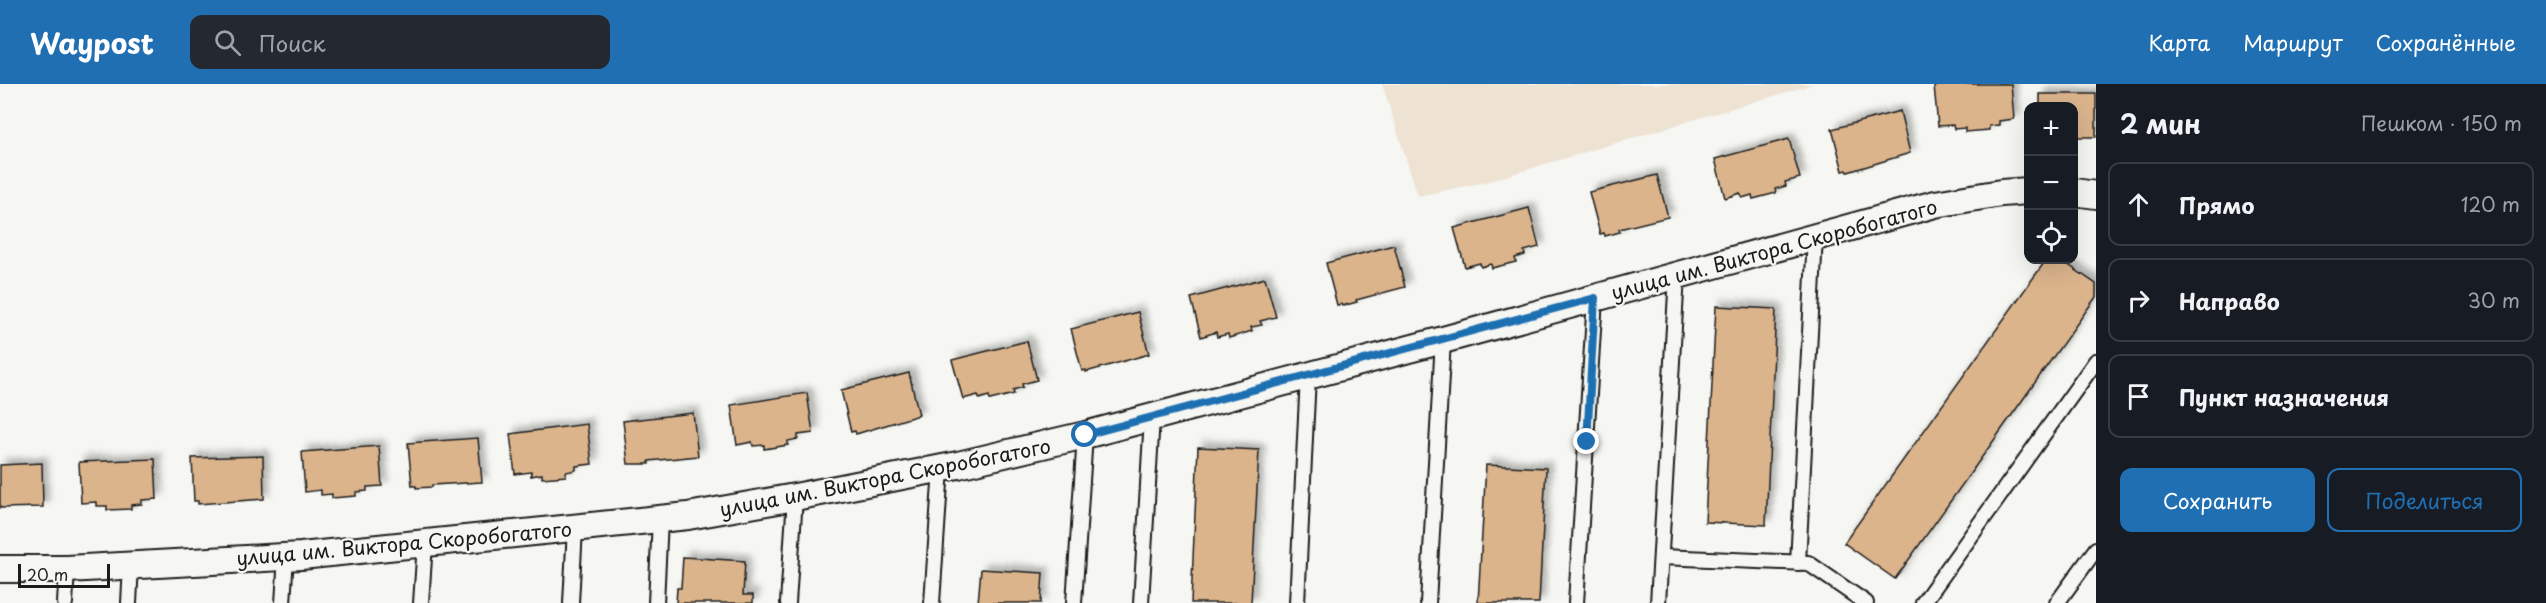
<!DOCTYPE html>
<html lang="ru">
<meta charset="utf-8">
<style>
:root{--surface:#171b24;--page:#242831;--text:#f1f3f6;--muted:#9ea1a6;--line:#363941;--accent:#1f6fb2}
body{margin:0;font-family:"Playpen Sans",sans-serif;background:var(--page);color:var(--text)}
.controls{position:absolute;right:18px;top:18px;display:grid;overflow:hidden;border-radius:12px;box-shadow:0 6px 24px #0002}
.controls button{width:54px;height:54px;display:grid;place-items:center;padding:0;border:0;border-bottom:2px solid var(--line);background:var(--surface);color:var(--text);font:30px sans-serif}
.scale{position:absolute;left:18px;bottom:15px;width:92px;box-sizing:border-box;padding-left:6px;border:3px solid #1c1c1c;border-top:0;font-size:16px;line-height:21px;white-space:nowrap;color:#1c1c1c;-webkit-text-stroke:4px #f6f6f2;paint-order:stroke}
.stop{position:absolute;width:18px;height:18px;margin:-14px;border:4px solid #1f6fb2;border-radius:50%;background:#fff}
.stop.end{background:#1f6fb2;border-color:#fff;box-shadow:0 2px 6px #0008}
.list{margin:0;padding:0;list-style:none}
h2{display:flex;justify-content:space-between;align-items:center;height:78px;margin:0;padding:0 24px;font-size:26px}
h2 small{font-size:20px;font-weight:400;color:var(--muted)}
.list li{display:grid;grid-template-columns:39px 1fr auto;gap:18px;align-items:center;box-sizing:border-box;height:84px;margin:0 12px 12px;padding:0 12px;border:2px solid var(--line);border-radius:12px}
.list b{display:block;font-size:22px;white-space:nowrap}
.list em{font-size:20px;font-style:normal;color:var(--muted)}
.actions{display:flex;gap:12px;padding:18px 24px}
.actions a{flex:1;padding:14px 0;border:2px solid var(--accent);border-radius:12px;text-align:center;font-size:21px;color:var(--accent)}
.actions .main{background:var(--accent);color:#fff}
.icon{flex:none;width:33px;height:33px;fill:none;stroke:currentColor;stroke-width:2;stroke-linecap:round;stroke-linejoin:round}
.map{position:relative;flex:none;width:2096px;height:519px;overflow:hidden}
header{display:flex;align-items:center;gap:36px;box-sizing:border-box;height:84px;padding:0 30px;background:var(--accent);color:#fff}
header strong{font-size:28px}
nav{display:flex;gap:33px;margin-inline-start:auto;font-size:21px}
.search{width:420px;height:54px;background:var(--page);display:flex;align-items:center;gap:15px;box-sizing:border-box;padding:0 21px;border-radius:12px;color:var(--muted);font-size:22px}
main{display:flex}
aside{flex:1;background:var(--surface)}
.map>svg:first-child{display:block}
.built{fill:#eee2d3}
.building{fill:#dbb48c;stroke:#1c1c1c;stroke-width:1.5;filter:url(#shadow)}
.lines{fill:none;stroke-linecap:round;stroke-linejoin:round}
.service-casing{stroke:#1c1c1c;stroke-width:18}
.minor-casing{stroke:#1c1c1c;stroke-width:30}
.service{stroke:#f6f6f2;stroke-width:14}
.minor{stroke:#f6f6f2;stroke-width:26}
.route{stroke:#1f6fb2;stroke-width:8}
.labels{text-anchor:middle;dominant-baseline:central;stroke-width:4.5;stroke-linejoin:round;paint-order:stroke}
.street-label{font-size:20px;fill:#1c1c1c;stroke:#f6f6f2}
</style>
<header>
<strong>Waypost</strong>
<div class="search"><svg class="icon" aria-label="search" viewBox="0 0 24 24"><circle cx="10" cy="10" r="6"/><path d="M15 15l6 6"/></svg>Поиск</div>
<nav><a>Карта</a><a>Маршрут</a><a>Сохранённые</a></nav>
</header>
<main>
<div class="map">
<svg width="2096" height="519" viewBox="0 0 2096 519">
<defs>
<filter id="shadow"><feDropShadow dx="5.5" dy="-5.5" stdDeviation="3" flood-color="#0004"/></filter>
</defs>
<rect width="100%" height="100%" fill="#f6f6f2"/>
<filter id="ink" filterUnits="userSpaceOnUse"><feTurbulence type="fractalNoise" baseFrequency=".0167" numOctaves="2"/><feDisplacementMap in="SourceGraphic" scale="12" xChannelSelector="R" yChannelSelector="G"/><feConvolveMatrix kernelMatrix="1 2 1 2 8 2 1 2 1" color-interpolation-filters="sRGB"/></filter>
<g filter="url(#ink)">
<path class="built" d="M1382,0H1814L1485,98L1418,112Z"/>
<g class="building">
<path d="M1959,0H2011L2014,35L1999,37V41L1989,42V46L1965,48V44L1954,45L1953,41L1938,42L1934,2Z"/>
<path d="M2040,10H2096V53H2074V22H2040Z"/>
<path d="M1900,27L1910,69L1848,88L1847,86L1843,87L1832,45Z"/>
<path d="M1789,55L1800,94L1785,98L1786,102L1775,105L1776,109L1753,115L1752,111L1742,114L1740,109L1725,114L1715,75Z"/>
<path d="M1657,91L1668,133L1619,145L1620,148L1605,152L1604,149L1600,150L1589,108Z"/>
<path d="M1529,124L1539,163L1524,167L1525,171L1515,174L1516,178L1492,184L1491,180L1481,183L1480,179L1465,183L1454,144Z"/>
<path d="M1394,161L1405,203L1356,216L1357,218L1342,222L1341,220L1337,221L1326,179Z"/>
<path d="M2046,176H2061L2096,200V213L1895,495L1844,459Z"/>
<path d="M1265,194L1276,233L1260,237L1262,241L1251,243L1252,247L1229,254L1228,250L1217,253L1216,248L1201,253L1191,214Z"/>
<path d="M1716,222L1776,225L1766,441L1705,438Z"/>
<path d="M1138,228L1149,270L1086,288V286L1082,287L1071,245Z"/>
<path d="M1027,257L1037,296L1022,300L1023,303L1013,306L1014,310L990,316L989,312L979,315L978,311L963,315L952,276Z"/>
<path d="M909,289L919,331L856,350L855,347L851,348L841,306Z"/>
<path d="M807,309L813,349L798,351V355L788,357V361L764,365V361L753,362L752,358L737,361L731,321Z"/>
<path d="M693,329L698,372L649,377V380H628L623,337Z"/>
<path d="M587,340L592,380L576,382V386L566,388V392L542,394V390L531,392V388L515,390L510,350Z"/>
<path d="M478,354L482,398L432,401V403L416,404V402H412L408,359Z"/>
<path d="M379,362L382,402L367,403V407L356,408V412L332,414V410L321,411V406L305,408L302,368Z"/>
<path d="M1198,363L1259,366L1251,519H1191Z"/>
<path d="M263,372L264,415L198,420V417H194L192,374Z"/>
<path d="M155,375L157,415L142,416V420L131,421V425L107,426V422H96V418L81,419L79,378Z"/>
<path d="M42,379L43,423L0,424V381Z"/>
<path d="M1486,381L1546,384L1539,519H1478Z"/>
<path d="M683,473L745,477L743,511H753V519H676L677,504H681Z"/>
<path d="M981,485L1043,489L1041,519H978Z"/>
</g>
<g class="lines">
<defs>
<g id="service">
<path d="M1661,473L1808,479L1866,519"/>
<path d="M1798,479L1815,153"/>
<path d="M65,519L67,485"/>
<path d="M129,519L131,481"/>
<path d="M283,519L286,472"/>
<path d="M421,519L425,459"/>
<path d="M571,519L575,444"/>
<path d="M656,519L660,435"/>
<path d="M788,519L795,413"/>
<path d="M932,519L941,384"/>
<path d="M1074,519L1085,351"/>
<path d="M1141,519L1152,333"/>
<path d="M1297,519L1308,292"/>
<path d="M1428,519L1443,256"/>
<path d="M1576,519L1595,214"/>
<path d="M1658,519L1677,191"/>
<path d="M1923,519L2096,277"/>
<path d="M2057,519L2096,465"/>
</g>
<g id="minor">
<path d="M2074,108L2096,111"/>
<path d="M0,485H67L301,472L688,432L795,413L958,381L1085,351L1443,256L1935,120L2001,109L2028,107"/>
</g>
</defs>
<use href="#service" class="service-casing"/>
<use href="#minor" class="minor-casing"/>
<use href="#service" class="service"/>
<use href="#minor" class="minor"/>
</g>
</g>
<g class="lines" filter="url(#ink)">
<path class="route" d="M1085,351L1595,214L1587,358"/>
</g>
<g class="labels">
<g class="street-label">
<text transform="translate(1774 165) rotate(-15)">улица им. Виктора Скоробогатого</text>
<text transform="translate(885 393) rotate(-11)">улица им. Виктора Скоробогатого</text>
<text transform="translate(404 459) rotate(-5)">улица им. Виктора Скоробогатого</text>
</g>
</g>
</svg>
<div class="controls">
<button>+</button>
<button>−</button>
<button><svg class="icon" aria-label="locate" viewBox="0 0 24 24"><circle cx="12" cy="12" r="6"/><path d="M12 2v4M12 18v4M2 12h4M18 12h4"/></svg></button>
</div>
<div class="scale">20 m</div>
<div class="stop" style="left:1085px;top:351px"></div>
<div class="stop end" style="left:1587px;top:358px"></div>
</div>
<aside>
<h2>2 мин<small>Пешком · 150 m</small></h2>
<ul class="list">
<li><svg class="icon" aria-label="ahead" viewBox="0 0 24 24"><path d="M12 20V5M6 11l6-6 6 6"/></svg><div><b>Прямо</b></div><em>120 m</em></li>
<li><svg class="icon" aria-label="right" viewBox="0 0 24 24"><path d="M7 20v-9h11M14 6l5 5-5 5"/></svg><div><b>Направо</b></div><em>30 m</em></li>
<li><svg class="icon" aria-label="arrive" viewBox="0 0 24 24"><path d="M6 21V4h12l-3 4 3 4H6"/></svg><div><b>Пункт назначения</b></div></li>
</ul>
<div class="actions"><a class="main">Сохранить</a><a>Поделиться</a></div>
</aside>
</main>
